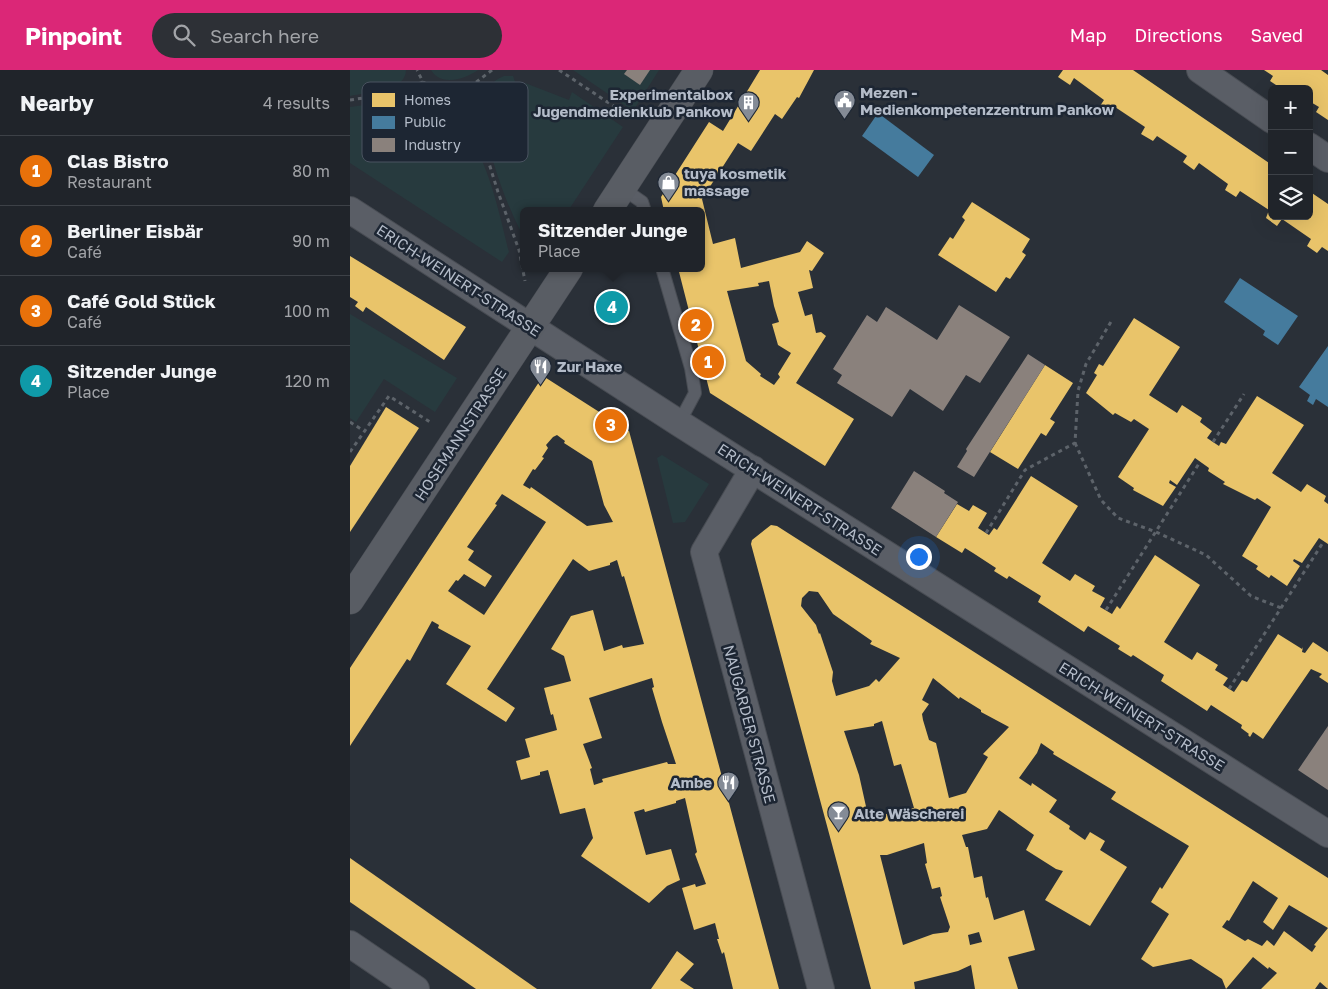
<!DOCTYPE html>
<meta charset="utf-8">
<style>
:root{--surface:#20242a;--page:#2d3036;--text:#f1f3f6;--muted:#a2a4a8;--line:#3d4147;--accent:#db2777}
body{margin:0;font-family:"Golos Text",sans-serif;background:var(--page);color:var(--text)}
.controls{position:absolute;right:15px;top:15px;display:grid;overflow:hidden;border-radius:8px;box-shadow:0 5px 20px #0002}
.controls button{width:45px;height:45px;display:grid;place-items:center;padding:0;border:0;border-bottom:1px solid var(--line);background:var(--surface);color:var(--text);font:25px sans-serif}
.you{position:absolute;left:568px;top:486px;width:18px;height:18px;margin:-12px;border:4px solid #fff;border-radius:50%;background:#1a73e8;box-shadow:0 0 0 8px #1a73e833}
.badge{display:grid;place-items:center;width:32px;height:32px;border-radius:50%;background:var(--accent);color:#fff;font-size:16px;font-weight:700}
.pin{position:absolute;translate:-50% -50%;border:2px solid #fff;box-shadow:0 1px 5px #0006}
.popup{position:absolute;left:170px;top:137px;width:185px;height:65px;box-sizing:border-box;display:grid;place-content:center;border-radius:8px;background:var(--surface);filter:drop-shadow(0 1px 4px #0005);font-size:16px;white-space:nowrap;color:var(--muted)}
.popup b{font-size:19px;color:var(--text)}
.popup::after{content:'';position:absolute;left:50%;top:100%;margin-left:-10px;border:10px solid transparent;border-top-color:var(--surface)}
.list{margin:0;padding:0;list-style:none}
h2{display:flex;justify-content:space-between;align-items:center;height:65px;margin:0;padding:0 20px;font-size:21px}
h2 small{font-size:16px;font-weight:400;color:var(--muted)}
.list li{display:grid;grid-template-columns:32px 1fr auto;gap:15px;align-items:center;box-sizing:border-box;height:70px;padding:0 20px;border-top:1px solid var(--line)}
.list b{display:block;font-size:19px;white-space:nowrap}
.list p{margin:0;font-size:16px;white-space:nowrap;color:var(--muted)}
.list em{font-size:16px;font-style:normal;color:var(--muted)}
.icon{flex:none;width:28px;height:28px;fill:none;stroke:currentColor;stroke-width:2;stroke-linecap:round;stroke-linejoin:round}
.map{position:relative;flex:none;width:978px;height:919px;overflow:hidden}
header{display:flex;align-items:center;gap:30px;box-sizing:border-box;height:70px;padding:0 25px;background:var(--accent);color:#fff}
header strong{font-size:24px}
nav{display:flex;gap:28px;margin-inline-start:auto;font-size:18px}
.search{width:350px;height:45px;background:var(--page);display:flex;align-items:center;gap:12px;box-sizing:border-box;padding:0 18px;border-radius:28px;color:var(--muted);font-size:19px}
main{display:flex}
aside{flex:1;background:var(--surface)}
.map>svg:first-child{display:block}
.green{fill:#273a3e}
.homes{fill:#e9c46a;fill-rule:evenodd}
.public{fill:#457b9d}
.industry{fill:#8a817c}
.lines{fill:none;stroke-linecap:round;stroke-linejoin:round}
.lane-casing{stroke:#484c53;stroke-width:14}
.street-casing{stroke:#484c53;stroke-width:28}
.secondary-casing{stroke:#484c53;stroke-width:29}
.path{stroke:#5d636a;stroke-width:3;stroke-dasharray:4 4;stroke-linecap:butt}
.lane{stroke:#5a5e66;stroke-width:12}
.street{stroke:#5a5e66;stroke-width:26}
.secondary{stroke:#595d64;stroke-width:28}
.labels{text-anchor:middle;dominant-baseline:central;stroke-width:5;stroke-linejoin:round;paint-order:stroke}
.poi-label{font-size:15px;font-weight:bold;fill:#b4bcc9;stroke:#1d2633;text-anchor:start}
.street-label{font-size:15px;fill:#b4bcc9;stroke:#1d2633}
.key{fill:#1d2633;stroke:#4a5360;stroke-width:1}
.key-label{font-size:14px;fill:#b4bcc9}
</style>
<header>
<strong>Pinpoint</strong>
<div class="search"><svg class="icon" aria-label="search" viewBox="0 0 24 24"><circle cx="10" cy="10" r="6"/><path d="M15 15l6 6"/></svg>Search here</div>
<nav><a>Map</a><a>Directions</a><a>Saved</a></nav>
</header>
<main>
<aside>
<h2>Nearby<small>4 results</small></h2>
<ul class="list">
<li><span class="badge" style="background:#e8710a">1</span><div><b>Clas Bistro</b><p>Restaurant</p></div><em>80 m</em></li>
<li><span class="badge" style="background:#e8710a">2</span><div><b>Berliner Eisbär</b><p>Café</p></div><em>90 m</em></li>
<li><span class="badge" style="background:#e8710a">3</span><div><b>Café Gold Stück</b><p>Café</p></div><em>100 m</em></li>
<li><span class="badge" style="background:#0f9aa8">4</span><div><b>Sitzender Junge</b><p>Place</p></div><em>120 m</em></li>
</ul>
</aside>
<div class="map">
<svg width="978" height="919" viewBox="0 0 978 919">
<rect width="100%" height="100%" fill="#2a3038"/>
<g class="green">
<path d="M0,0H56C56,22 16,22 0,26Z"/>
<path d="M81,0H128C115,9 91,17 81,0Z"/>
<path d="M223,0H309L283,41Z"/>
<path d="M154,6H163L165,12L175,13L219,30L222,22L273,57L218,141H173V165C156,136 131,66 134,32C135,19 142,11 154,6Z"/>
<path d="M66,28C72,29 80,30 85,33C133,57 147,135 159,182L152,192L0,93V37Z"/>
<path d="M0,244L107,308L85,342L34,309L6,352L0,348Z"/>
<path d="M312,385L359,414L335,452L323,453L307,388Z"/>
</g>
<g class="homes">
<path d="M410,0H464L449,28L447,27L432,49L425,44L401,81L388,73L352,129L363,174L385,168L391,198L450,182L457,171L474,183L462,201L459,200L463,218L448,222L455,246L462,244L466,263L471,262L476,266L446,313L504,349L475,396L360,323L328,198H351V141H314L311,127L359,52L373,61ZM419,211L424,236L429,252L422,254L428,275L441,283L428,304L430,307L424,315L410,306L411,304L396,291L377,221L409,216L408,213Z"/>
<path d="M713,0H783L922,95V146H959V121L978,134V181L972,177L967,183L957,176L961,169L932,149L927,156L916,148L919,140L890,121L886,127L875,120L878,114L849,93L844,100L833,92L837,86L807,66L803,71L791,64L795,57L765,37L761,43L750,36L754,30L724,8L720,15L708,7Z"/>
<path d="M914,0H971L978,5V50L966,42L969,37L959,31V19H932L920,11L923,6Z"/>
<path d="M622,132L680,169L672,182L676,185L660,209L656,207L646,222L588,185L600,167L603,169L615,150L612,147Z"/>
<path d="M0,186L116,257L94,290L16,237L13,242L5,236L8,232L0,227Z"/>
<path d="M784,248L830,277L799,325L827,343L832,335L852,348L850,352L862,361L857,368L869,376L871,372L876,374L907,326L954,355L922,403L951,422L957,414L976,426L974,431L978,434V474L969,468L952,493L944,489L943,491L950,496L937,516L921,505L919,508L906,499L908,496L892,486L921,437L907,428L905,430L873,414L875,412L858,401L859,398L845,388L827,415L820,410L819,413L826,417L813,436L783,420L784,418L768,407L799,359L784,349L781,352L765,343L763,345L736,323L747,305L744,303L749,294L753,296Z"/>
<path d="M695,295L723,313L700,349L705,352L696,366L691,363L668,399L640,382Z"/>
<path d="M193,306L279,361L429,919H383L374,882L372,884L367,869H369L365,853L344,860L332,818L345,814L346,817L356,814L345,784L347,782L335,728L326,731V733L295,742L294,739L284,742L296,785L321,779L330,810L317,816L299,833L231,786L243,768L235,738L210,744L198,700L190,702V705L171,710L166,691L180,687L175,669L207,660L203,644L201,645L194,618L221,611L214,586L201,579L221,546L243,540L254,581L272,575L273,578L294,574L274,506L272,507L267,490L260,493V495L239,501L223,489L137,619L165,638L156,652L96,614L121,576L88,558L89,555L82,551L60,591L57,589L0,676V598ZM207,365L215,371L214,373L242,391L254,435L263,452L237,456L181,417L180,419L173,415L183,399L185,400L194,388L192,387L198,378L196,375L203,367ZM152,424L196,452L134,545L98,521L106,510L108,511L114,504L135,517L142,506L118,490L124,481L117,477L147,435L145,434ZM302,608L304,617L302,618L312,652L326,694H318L317,692L252,709L253,712L244,715L240,699L242,698L233,674L252,668L239,628Z"/>
<path d="M36,337L69,358L0,462V396Z"/>
<path d="M681,406L728,436L692,493L720,511L725,504L745,516L742,521L755,528L750,537L762,544L767,536L770,539L805,485L850,515L814,572L842,590L847,582L868,595L865,600L878,608L873,615L884,622L892,610L897,612L928,564L952,579L953,577L952,582L955,583L963,572L978,582V613L969,607L972,604L961,599L913,669L903,662L900,667L898,665L899,664L891,658L892,655L861,635L857,641L811,611L814,605L783,585L781,587L768,579L770,576L738,556L734,562L688,532L691,526L659,506L657,509L644,501L646,498L623,483L615,478L612,483L586,467L607,434L619,441L623,435L637,443L628,458L639,465L644,458L647,460Z"/>
<path d="M421,455L427,456L978,808V858L939,835L923,860L913,852L928,828L903,811L879,851L877,850L872,857L895,871L898,869L912,876L917,870L924,876L934,861L962,882L966,876L964,875L978,858V919L970,912L965,919H911L927,903L919,897L918,899L903,887L876,919L872,909L841,889L803,897L791,889L819,844L801,832L810,817L812,819L839,776L761,729L766,722L703,684L704,682L691,673L687,683L669,708L681,716L682,713L707,730L699,742L720,756L719,759L735,770L740,762L755,771L750,780L777,797L740,856L695,830L713,801L706,799L676,780L684,765L649,740L637,759L612,765L616,777H618L624,808L632,806L636,828L638,827L644,850L674,840L685,880L658,887L668,919H625L621,895L608,901L564,912L565,919H521L401,474L402,470ZM459,521L468,522L483,544L522,571L520,574L550,588L529,612L526,609L519,616L486,626L482,611L483,602L470,563L469,564L466,555L451,536L452,528ZM583,608L609,629L610,627L631,640V642L659,657L633,684L638,687L616,723L599,728L586,673L579,670L573,650L572,644L579,634L572,630ZM532,651L544,696L551,694L564,738L527,746L528,748L519,750L509,705L494,661L524,656V654ZM574,773L577,793L575,794L582,819L590,817L592,826L590,827L600,857L598,862L583,864L553,875L530,785H537ZM629,862L632,872L620,875L618,865Z"/>
<path d="M0,788L187,919H126L0,832Z"/>
<path d="M327,881L344,894L330,910L344,919H301Z"/>
</g>
<g class="public">
<path d="M528,43L584,85L568,107L512,66Z"/>
<path d="M890,208L948,246L928,275L913,265L915,261L874,232Z"/>
<path d="M978,276V337L966,329L963,335L957,331L960,325L949,317Z"/>
</g>
<g class="industry">
<path d="M277,0H300L290,15L274,4Z"/>
<path d="M609,235L660,267L630,313L616,305L593,341L560,319L542,347L487,313L492,305L483,299L517,245L527,252L536,237L587,270Z"/>
<path d="M678,284L695,295L624,407L607,397L617,381L616,379Z"/>
<path d="M564,401L595,421L594,423L608,432L586,467L541,438Z"/>
<path d="M978,656V720L948,700Z"/>
</g>
<g class="lines">
<defs>
<g id="lane">
<path d="M272,118L292,132L295,141"/>
<path d="M312,198L341,298L345,323L329,353"/>
</g>
<g id="street">
<path d="M850,0L922,50"/>
<path d="M959,76L978,89"/>
<path d="M0,140L329,353L978,764"/>
<path d="M403,399L354,482L471,919"/>
<path d="M0,874L66,919"/>
</g>
<g id="secondary">
<path d="M257,141L349,0"/>
<path d="M0,530L219,198"/>
</g>
</defs>
<use href="#lane" class="lane-casing"/>
<use href="#street" class="street-casing"/>
<use href="#secondary" class="secondary-casing"/>
<g class="path">
<path d="M142,0L116,20L148,122L169,180L175,211"/>
<path d="M209,0L277,45"/>
<path d="M73,12L91,21L116,20"/>
<path d="M0,30L46,23L73,12L67,0"/>
<path d="M0,352L14,361"/>
<path d="M863,372L894,324"/>
<path d="M725,373L751,430L768,448L806,462L856,485L901,526L931,538"/>
<path d="M0,382L39,326L80,352"/>
<path d="M636,463L675,400L725,373L728,321L736,294L762,250"/>
<path d="M756,540L850,392"/>
<path d="M879,619L974,471"/>
</g>
<use href="#lane" class="lane"/>
<use href="#street" class="street"/>
<use href="#secondary" class="secondary"/>
</g>
<defs>
<symbol id="civic-pin" viewBox="-11 -11 22 30"><path d="M0 17L-7.5 6A9.5 9.5 0 1 1 7.5 6Z" fill="#848b96" stroke="#1d2633"/><path d="M-.6-6.5H3V-4.5H.6V-3L4-1V1h2V6H-6V1h2V-1L-.6-3ZM-1.2 2.5V6h2.4V2.5Z" fill="#fff"/></symbol>
<symbol id="building-pin" viewBox="-11 -11 22 30"><path d="M0 17L-7.5 6A9.5 9.5 0 1 1 7.5 6Z" fill="#848b96" stroke="#1d2633"/><path d="M-4-6H4V6H1V3H-1V6H-4ZM-2.5-4.3h1.7v1.8h-1.7ZM.8-4.3h1.7v1.8H.8ZM-2.5-1h1.7V.8h-1.7ZM.8-1h1.7V.8H.8Z" fill="#fff"/></symbol>
<symbol id="shop-pin" viewBox="-11 -11 22 30"><path d="M0 17L-7.5 6A9.5 9.5 0 1 1 7.5 6Z" fill="#848b96" stroke="#1d2633"/><path d="M-5-2.5h2.3a2.7 3.5 0 0 1 5.4 0H5L5.5 6h-11ZM-1.5-2.5h3a1.5 2.3 0 0 0-3 0Z" fill="#fff"/></symbol>
<symbol id="restaurant-pin" viewBox="-11 -11 22 30"><path d="M0 17L-7.5 6A9.5 9.5 0 1 1 7.5 6Z" fill="#848b96" stroke="#1d2633"/><path d="M-5-6h1v4h1v-4h1v4h1v-4h1v5L-1.5 .5V6h-2V.5L-5-1ZM5-6V6H3V1.5H1.5Q1.5-4 5-6Z" fill="#fff"/></symbol>
<symbol id="bar-pin" viewBox="-11 -11 22 30"><path d="M0 17L-7.5 6A9.5 9.5 0 1 1 7.5 6Z" fill="#848b96" stroke="#1d2633"/><path d="M-6-5H6L.8 .8V4.5H3.5V6h-7V4.5H-.8V.8Z" fill="#fff"/></symbol>
</defs>
<g fill-rule="evenodd">
<use href="#civic-pin" x="482" y="18" width="25" height="34"/>
<use href="#building-pin" x="386" y="20" width="25" height="34"/>
<use href="#shop-pin" x="306" y="100" width="25" height="34"/>
<use href="#restaurant-pin" x="178" y="284" width="25" height="34"/>
<use href="#restaurant-pin" x="366" y="700" width="25" height="34"/>
<use href="#bar-pin" x="476" y="730" width="25" height="34"/>
</g>
<g class="labels">
<g class="poi-label">
<text x="510" y="22">Mezen -<tspan x="510" dy="17">Medienkompetenzzentrum Pankow</tspan></text>
<text x="383" y="24" text-anchor="end">Experimentalbox<tspan x="383" dy="17">Jugendmedienklub Pankow</tspan></text>
<text x="334" y="103">tuya kosmetik<tspan x="334" dy="17">massage</tspan></text>
<text x="207" y="296">Zur Haxe</text>
<text x="362" y="712" text-anchor="end">Ambe</text>
<text x="504" y="743">Alte Wäscherei</text>
</g>
<g class="street-label">
<text transform="translate(109 210) rotate(33)">ERICH-WEINERT-STRASSE</text>
<text transform="translate(110 364) rotate(-57)">HOSEMANNSTRASSE</text>
<text transform="translate(450 429) rotate(33)">ERICH-WEINERT-STRASSE</text>
<text transform="translate(792 646) rotate(32)">ERICH-WEINERT-STRASSE</text>
<text transform="translate(400 654) rotate(75)">NAUGARDER STRASSE</text>
</g>
</g>
<rect x="12" y="12" width="166" height="80" rx="8" class="key"/>
<rect x="22" y="23" width="23" height="14" fill="#e9c46a"/>
<rect x="22" y="46" width="23" height="13" fill="#457b9d"/>
<rect x="22" y="68" width="23" height="14" fill="#8a817c"/>
<g class="key-label">
<text x="54" y="35">Homes</text>
<text x="54" y="57">Public</text>
<text x="54" y="80">Industry</text>
</g>
</svg>
<div class="controls">
<button>+</button>
<button>−</button>
<button><svg class="icon" aria-label="layers" viewBox="0 0 24 24"><path d="M12 4l9 5-9 5-9-5zM3 14l9 5 9-5"/></svg></button>
</div>
<div class="you"></div>
<div class="pin badge" style="left:358px;top:292px;background:#e8710a">1</div>
<div class="pin badge" style="left:346px;top:255px;background:#e8710a">2</div>
<div class="pin badge" style="left:261px;top:355px;background:#e8710a">3</div>
<div class="pin badge" style="left:262px;top:237px;background:#0f9aa8">4</div>
<div class="popup"><b>Sitzender Junge</b>Place</div>
</div>
</main>
